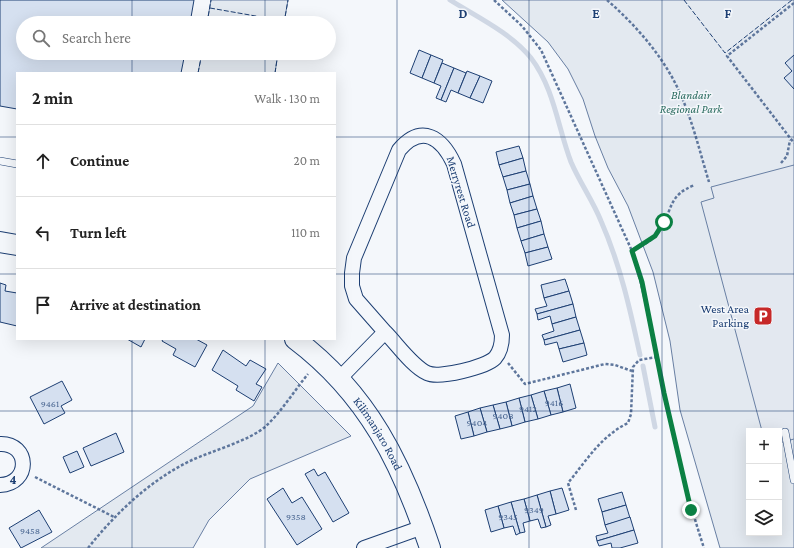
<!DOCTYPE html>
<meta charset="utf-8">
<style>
:root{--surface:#fff;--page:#f6f6f6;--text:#222;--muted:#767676;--line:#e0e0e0}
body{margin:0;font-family:"Crimson Pro",serif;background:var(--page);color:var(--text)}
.controls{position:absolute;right:12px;bottom:12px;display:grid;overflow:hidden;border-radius:0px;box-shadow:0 4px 16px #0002}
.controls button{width:36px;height:36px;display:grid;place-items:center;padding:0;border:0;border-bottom:1px solid var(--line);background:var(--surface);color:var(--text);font:20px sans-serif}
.stop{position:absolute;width:12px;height:12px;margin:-9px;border:3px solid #0b8043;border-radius:50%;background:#fff}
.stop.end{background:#0b8043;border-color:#fff;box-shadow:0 1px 4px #0008}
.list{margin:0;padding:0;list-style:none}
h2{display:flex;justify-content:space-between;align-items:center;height:52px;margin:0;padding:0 16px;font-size:17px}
h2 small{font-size:13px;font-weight:400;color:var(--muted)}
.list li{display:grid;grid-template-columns:26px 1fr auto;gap:12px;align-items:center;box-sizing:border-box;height:72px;padding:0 16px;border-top:1px solid var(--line)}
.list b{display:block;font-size:15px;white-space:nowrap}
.list em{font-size:13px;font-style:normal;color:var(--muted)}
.icon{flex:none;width:22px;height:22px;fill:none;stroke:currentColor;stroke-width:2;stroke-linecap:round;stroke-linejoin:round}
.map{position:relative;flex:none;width:794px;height:548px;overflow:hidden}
.search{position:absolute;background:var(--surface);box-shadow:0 4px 16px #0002;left:16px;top:16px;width:320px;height:44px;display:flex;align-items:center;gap:10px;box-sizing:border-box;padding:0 14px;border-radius:22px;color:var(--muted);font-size:15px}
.panel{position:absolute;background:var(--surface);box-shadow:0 4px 16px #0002;left:16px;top:72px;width:320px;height:268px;border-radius:0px}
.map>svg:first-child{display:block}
.green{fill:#e3e9f0;stroke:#687fa3;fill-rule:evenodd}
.parking{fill:#e3e8f0;stroke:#687fa3}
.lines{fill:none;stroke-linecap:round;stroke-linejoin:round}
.stream{stroke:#cfd7e4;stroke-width:5}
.building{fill:#d5e0f0;stroke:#1d3f73}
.lane-casing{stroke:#1d3f73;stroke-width:8}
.street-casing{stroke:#1d3f73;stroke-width:16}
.secondary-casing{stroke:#1d3f73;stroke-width:22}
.path{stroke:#5e769c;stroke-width:2.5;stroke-dasharray:3 2;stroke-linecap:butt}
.lane{stroke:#f4f7fb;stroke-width:7}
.street{stroke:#f4f7fb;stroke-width:14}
.secondary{stroke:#f4f7fb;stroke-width:20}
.fence{stroke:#1d3f73;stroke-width:1;stroke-dasharray:5 2;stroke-linecap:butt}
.route{stroke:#0b8043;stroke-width:5}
.grid{fill:none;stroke:#1d3f73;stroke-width:1;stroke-opacity:0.55}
.labels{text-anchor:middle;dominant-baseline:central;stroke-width:3;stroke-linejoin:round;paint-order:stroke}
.number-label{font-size:10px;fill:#4b6792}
.park-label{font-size:12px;font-style:italic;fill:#2c6c60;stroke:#f4f7fb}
.street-label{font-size:12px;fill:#1d3f73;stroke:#f4f7fb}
.poi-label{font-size:12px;fill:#1d3f73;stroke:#f4f7fb;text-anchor:end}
.grid-label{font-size:13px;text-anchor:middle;font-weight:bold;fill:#1d3f73;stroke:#f4f7fb;stroke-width:3;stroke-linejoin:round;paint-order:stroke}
</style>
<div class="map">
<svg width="794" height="548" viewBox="0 0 794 548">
<rect width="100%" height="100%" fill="#f4f7fb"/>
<g class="green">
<path d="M211,0H288L284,23H207Z"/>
<path d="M502,0H794V548H720L680,410L670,341L653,272L628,206L608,168L595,136L583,99L568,69L548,42ZM749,431H779V533H749Z"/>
<path d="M202,53H278L275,73H198Z"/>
<path d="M278,363L351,436L250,479L209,520L193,548H41L253,406Z"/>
</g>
<path class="parking" d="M794,165V439L779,443V431H762L701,202L714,198L711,187Z"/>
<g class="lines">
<g class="stream">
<path d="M450,0C477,17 511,33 531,58C554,88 558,128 571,162C580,183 593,201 601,221C620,264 630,309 640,355"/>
<path d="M643,366L655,427"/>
</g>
</g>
<g class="building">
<path d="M0,0H194L190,23H23V53H185L181,73H17V109L0,106Z"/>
<path d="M419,50L431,55L422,78L410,73Z"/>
<path d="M431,55L443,60L434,83L422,78Z"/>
<path d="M794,55V89L784,78L792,71L785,63Z"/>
<path d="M442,63L454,68L441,100L436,98L441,86L434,83Z"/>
<path d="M454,68L466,73L458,93L451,90L446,102L441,100Z"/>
<path d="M467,71L480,76L470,98L458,93Z"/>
<path d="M480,76L492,81L483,103L470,98Z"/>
<path d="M519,146L523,158L499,165L496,152Z"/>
<path d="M523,158L526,171L503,177L499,165Z"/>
<path d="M526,171L530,184L507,190L503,177Z"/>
<path d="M530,184L533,196L510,203L507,190Z"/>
<path d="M533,196L537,209L514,215L510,203Z"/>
<path d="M537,209L541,221L517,228L514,215Z"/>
<path d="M541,221L544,234L521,241L517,228Z"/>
<path d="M544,234L548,247L525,253L521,241Z"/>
<path d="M548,247L552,259L528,266L525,253Z"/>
<path d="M565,279L569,291L544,298L541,285Z"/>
<path d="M0,283L6,285L5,291L17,293V326L0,322Z"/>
<path d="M569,291L573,304L537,314L535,309L547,306L544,298Z"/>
<path d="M573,304L576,317L552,324L550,316L538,320L537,314Z"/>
<path d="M576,317L580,330L544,340L542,335L554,331L552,324Z"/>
<path d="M580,330L584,343L559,349L557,342L545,345L544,340Z"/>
<path d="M127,339H145L141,347Z"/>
<path d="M163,339H196L207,345L195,367L173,355L176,349L162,341Z"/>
<path d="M584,343L587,355L563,362L559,349Z"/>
<path d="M223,350L246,366L250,360L266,369L256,384L262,387L254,401L236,390L238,386L212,370Z"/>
<path d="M62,381L72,400L61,406L65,413L44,424L30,397Z"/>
<path d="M570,384L576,408L563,412L557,388Z"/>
<path d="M557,388L563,412L551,415L544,391Z"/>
<path d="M544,391L551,415L538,419L531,395Z"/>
<path d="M531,395L538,419L525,422L519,398Z"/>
<path d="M519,398L525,422L512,426L506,402Z"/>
<path d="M506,402L512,426L500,429L493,405Z"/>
<path d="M493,405L500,429L487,432L480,408Z"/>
<path d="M480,408L487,432L474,436L468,412Z"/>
<path d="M468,412L474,436L461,439L455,416Z"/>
<path d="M116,433L124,452L91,466L83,448Z"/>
<path d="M77,451L84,467L70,473L63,457Z"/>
<path d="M314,469L318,476L325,472L349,513L333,522L305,474Z"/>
<path d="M283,488L292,503L302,497L322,529L297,545L267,499Z"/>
<path d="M562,488L569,510L556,514L550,491Z"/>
<path d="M550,491L556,514L548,516L551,525L546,527L537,495Z"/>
<path d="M622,492L626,505L602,512L598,499Z"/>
<path d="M537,495L546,527L541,528L538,519L530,521L524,499Z"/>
<path d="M524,499L530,521L523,523L525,532L520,533L511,502Z"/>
<path d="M511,502L520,533L516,535L513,526L504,528L498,506Z"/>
<path d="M626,505L630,518L605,525L602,512Z"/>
<path d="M498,506L504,528L491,532L485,510Z"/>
<path d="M39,510L52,532L21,548L9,528Z"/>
<path d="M630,517L634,530L597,541L596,536L608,533L605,525Z"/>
<path d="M634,530L638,543L620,548H612L611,543L599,546L597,541Z"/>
</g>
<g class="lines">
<defs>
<g id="lane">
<path d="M0,161L17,164"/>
<path d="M785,432L794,480"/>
</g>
<g id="street">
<path d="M339,379L385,332C397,344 412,366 427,373C439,379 486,367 495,358C501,351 502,343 502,335L454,164C442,138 422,123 399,150L354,258L352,273V286L356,299L385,332"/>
<path d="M0,444C30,443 31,484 0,485"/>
<path d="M364,548L423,527"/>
</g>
<g id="secondary">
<path d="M0,242L17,245"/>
<path id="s1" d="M295,339C368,394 402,464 430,548"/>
</g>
</defs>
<use href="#lane" class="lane-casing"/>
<use href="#street" class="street-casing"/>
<use href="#secondary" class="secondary-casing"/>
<g class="path">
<path d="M494,0L522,26L541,50L632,251C646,297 654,345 664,393C675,445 687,497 704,548"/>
<path d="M607,0C631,21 653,45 669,72C689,105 698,146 709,182"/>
<path d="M794,3L727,56L794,143"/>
<path d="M781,163L787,156L790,140"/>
<path d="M632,251C642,246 654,240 660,230C673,209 668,195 695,185"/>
<path d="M508,363L525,384L605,364L615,365L632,371"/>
<path d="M35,477L114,517"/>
<path d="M576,510L568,483C586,461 601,436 628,423L631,414L633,367L639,360L657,357"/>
<path d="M88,548C116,513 150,480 192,460C212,451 251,440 266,426C282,411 294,391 308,374"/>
</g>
<use href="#lane" class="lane"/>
<use href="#street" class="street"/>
<use href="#secondary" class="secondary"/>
<g class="fence">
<path d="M684,0L725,53L792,0"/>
<path d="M210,8L284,21"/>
<path d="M207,23L211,0"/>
<path d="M284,23L288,0"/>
<path d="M198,73L202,53"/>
<path d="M275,73L278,53"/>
</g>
</g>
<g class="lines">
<path class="route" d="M664,222L655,236L632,251L642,282L664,393L691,510"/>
</g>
<path class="grid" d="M132,0V23M265,0V23M397,0V548M529,0V548M662,0V548M132,53V73M265,53V73M0,137H17M335,137H794M0,274H17M335,274H794M132,339V548M265,339V548M0,411H794"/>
<defs>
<symbol id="parking-square" viewBox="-11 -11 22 22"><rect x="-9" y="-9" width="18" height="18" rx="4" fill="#c62828" stroke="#f4f7fb"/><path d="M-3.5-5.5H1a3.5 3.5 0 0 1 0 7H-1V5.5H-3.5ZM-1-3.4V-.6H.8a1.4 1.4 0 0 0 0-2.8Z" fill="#fff"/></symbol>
</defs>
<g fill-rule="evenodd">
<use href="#parking-square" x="752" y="305" width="22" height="22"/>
</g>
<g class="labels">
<g class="number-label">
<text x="554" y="402">9416</text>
<text x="50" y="403">9461</text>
<text x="528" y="408">9412</text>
<text x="503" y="415">9408</text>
<text x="477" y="422">9404</text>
<text x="534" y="509">9349</text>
<text x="296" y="516">9358</text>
<text x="508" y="516">9345</text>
<text x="30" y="530">9458</text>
</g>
<g class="park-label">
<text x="691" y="95">Blandair<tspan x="691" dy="14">Regional Park</tspan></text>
</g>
<g class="street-label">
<text transform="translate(461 192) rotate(73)">Merryrest Road</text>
<text stroke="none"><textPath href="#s1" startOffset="127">Kilimanjaro Road</textPath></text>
</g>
<g class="poi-label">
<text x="749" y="309">West Area<tspan x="749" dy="14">Parking</tspan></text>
</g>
</g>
<g class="grid-label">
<text x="463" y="18">D</text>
<text x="596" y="18">E</text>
<text x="728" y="18">F</text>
<text x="13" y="484">4</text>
</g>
</svg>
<div class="controls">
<button>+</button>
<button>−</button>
<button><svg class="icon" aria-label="layers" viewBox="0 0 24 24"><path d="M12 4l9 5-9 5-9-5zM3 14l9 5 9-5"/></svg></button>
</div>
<div class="stop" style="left:664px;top:222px"></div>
<div class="stop end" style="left:691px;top:510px"></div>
<div class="search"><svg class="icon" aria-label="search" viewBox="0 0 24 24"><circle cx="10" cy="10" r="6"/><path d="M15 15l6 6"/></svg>Search here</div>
<section class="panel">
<h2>2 min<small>Walk · 130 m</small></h2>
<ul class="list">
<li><svg class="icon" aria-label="ahead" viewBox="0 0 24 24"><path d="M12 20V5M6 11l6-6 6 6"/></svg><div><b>Continue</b></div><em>20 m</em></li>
<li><svg class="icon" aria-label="left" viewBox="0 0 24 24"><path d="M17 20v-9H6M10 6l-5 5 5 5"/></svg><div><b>Turn left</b></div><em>110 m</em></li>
<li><svg class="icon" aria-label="arrive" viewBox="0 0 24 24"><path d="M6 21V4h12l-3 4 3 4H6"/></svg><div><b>Arrive at destination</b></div></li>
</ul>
</section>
</div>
